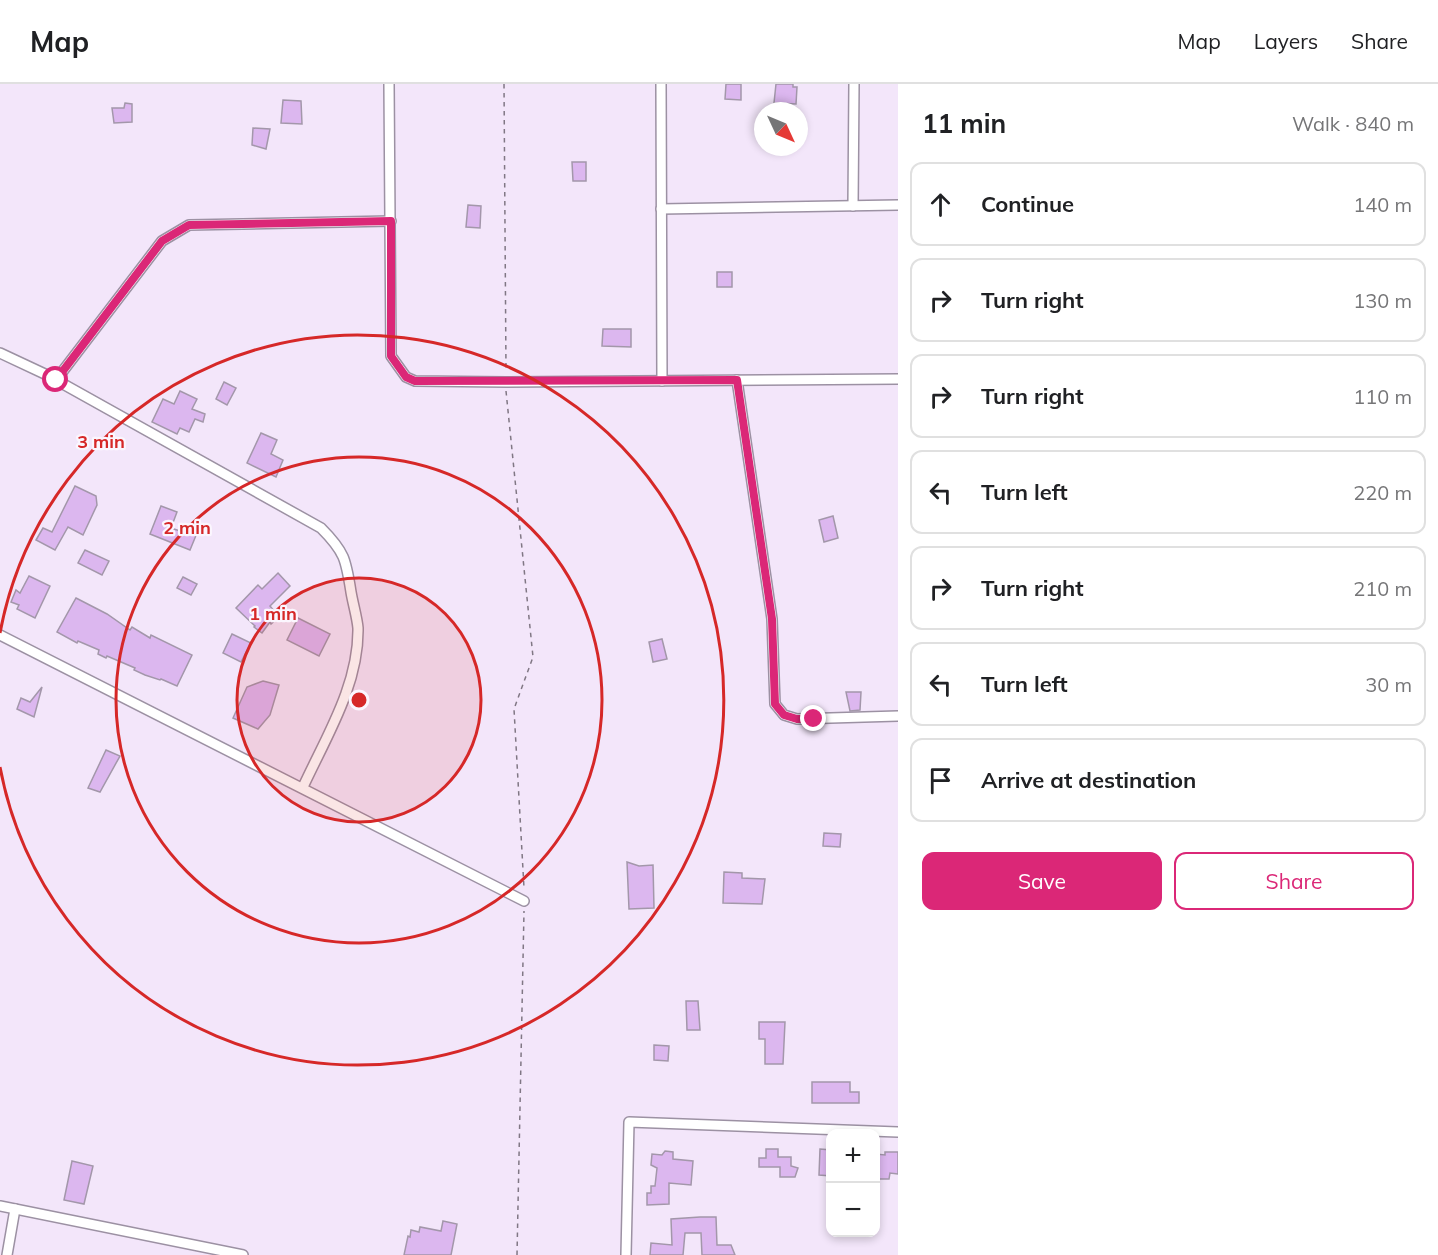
<!DOCTYPE html>
<meta charset="utf-8">
<style>
:root{--surface:#fff;--page:#f6f6f6;--text:#202124;--muted:#757577;--line:#e0e0e0;--accent:#db2777}
body{margin:0;font-family:Mulish,sans-serif;background:var(--page);color:var(--text)}
.controls{position:absolute;right:18px;bottom:18px;display:grid;overflow:hidden;border-radius:12px;box-shadow:0 3px 9px #0003}
.controls button{width:54px;height:54px;display:grid;place-items:center;padding:0;border:0;border-bottom:2px solid var(--line);background:var(--surface);color:var(--text);font:30px sans-serif}
.compass{position:absolute;left:754px;top:18px;width:54px;height:54px;border-radius:50%;background:var(--surface);box-shadow:0 3px 9px #0003;rotate:134deg}
.stop{position:absolute;width:18px;height:18px;margin:-14px;border:4px solid #db2777;border-radius:50%;background:#fff}
.stop.end{background:#db2777;border-color:#fff;box-shadow:0 2px 6px #0008}
.list{margin:0;padding:0;list-style:none}
h2{display:flex;justify-content:space-between;align-items:center;height:78px;margin:0;padding:0 24px;font-size:26px}
h2 small{font-size:20px;font-weight:400;color:var(--muted)}
.list li{display:grid;grid-template-columns:39px 1fr auto;gap:18px;align-items:center;box-sizing:border-box;height:84px;margin:0 12px 12px;padding:0 12px;border:2px solid var(--line);border-radius:12px}
.list b{display:block;font-size:22px;white-space:nowrap}
.list em{font-size:20px;font-style:normal;color:var(--muted)}
.actions{display:flex;gap:12px;padding:18px 24px}
.actions a{flex:1;padding:14px 0;border:2px solid var(--accent);border-radius:12px;text-align:center;font-size:21px;color:var(--accent)}
.actions .main{background:var(--accent);color:#fff}
.icon{flex:none;width:33px;height:33px;fill:none;stroke:currentColor;stroke-width:2;stroke-linecap:round;stroke-linejoin:round}
.map{position:relative;flex:none;width:898px;height:1171px;overflow:hidden}
header{display:flex;align-items:center;gap:36px;box-sizing:border-box;height:84px;padding:0 30px;background:var(--surface);border-bottom:2px solid var(--line)}
header strong{font-size:28px}
nav{display:flex;gap:33px;margin-inline-start:auto;font-size:21px}
main{display:flex}
aside{flex:1;background:var(--surface)}
.map>svg:first-child{display:block}
.building{fill:#dcb7ef;stroke:#a397aa;stroke-width:1.5}
.lines{fill:none;stroke-linecap:round;stroke-linejoin:round}
.minor-casing{stroke:#9c91a3;stroke-width:12}
.path{stroke:#807784;stroke-width:1.5;stroke-dasharray:4.5 4.5;stroke-linecap:butt}
.minor{stroke:#fff;stroke-width:9}
.route{stroke:#db2777;stroke-width:8}
.ring{fill:none;stroke:#d62828;stroke-width:3}
.centre{fill:#d62828;stroke:#fbf6fe;stroke-width:3}
.ring-label{font-size:18px;text-anchor:middle;font-weight:bold;fill:#d62828;stroke:#fbf6fe;stroke-width:4.5;stroke-linejoin:round;paint-order:stroke}
</style>
<header>
<strong>Map</strong>
<nav><a>Map</a><a>Layers</a><a>Share</a></nav>
</header>
<main>
<div class="map">
<svg width="898" height="1171" viewBox="0 0 898 1171">
<rect width="100%" height="100%" fill="#f3e6fa"/>
<g class="building">
<path d="M726,0H741V16L725,15Z"/>
<path d="M776,0H793V3H797L796,20L774,19Z"/>
<path d="M283,16L301,17L302,40L281,39Z"/>
<path d="M125,19L132,20V38L114,39L112,24H124Z"/>
<path d="M253,44L270,45L266,65L252,61Z"/>
<path d="M572,78H586V97H573Z"/>
<path d="M468,121L481,122L480,144L466,143Z"/>
<rect x="717" y="188" width="15" height="15"/>
<path d="M603,245H631V263L602,262Z"/>
<path d="M224,298L236,304L227,321L216,315Z"/>
<path d="M180,307L197,315L192,325L205,330L203,338L195,335L189,348L180,344L177,350L152,338L163,315L174,320Z"/>
<path d="M261,349L277,356L271,370L283,376L276,393L247,379Z"/>
<path d="M75,402L96,412L97,421L83,451L68,443L55,466L36,456L43,444L52,448Z"/>
<path d="M161,422L177,428L171,444L186,449L187,445L197,449L190,466L150,450Z"/>
<path d="M833,432L838,454L824,458L819,436Z"/>
<path d="M85,466L109,477L102,491L78,479Z"/>
<path d="M278,489L290,502L270,522L279,533L271,540L270,538L262,549L254,543L255,542L236,524L258,501L262,505Z"/>
<path d="M29,492L50,502L35,534L17,525L19,521L11,518L16,506L20,509Z"/>
<path d="M183,493L197,500L191,511L177,504Z"/>
<path d="M76,514L107,530L130,546L132,543L150,554L151,551L192,571L177,602L161,595L160,596L145,591L134,586L135,584L107,572L106,574L98,570L99,566L78,557L77,559L57,548Z"/>
<path d="M298,534L330,550L319,572L287,556Z"/>
<path d="M232,550L251,559L241,578L223,569Z"/>
<path d="M662,555L667,575L653,578L649,558Z"/>
<path d="M263,597L279,601L270,631L258,645L233,634L247,603Z"/>
<path d="M42,603L34,633L17,625L21,614L30,618Z"/>
<path d="M846,608H861L860,626L850,627Z"/>
<path d="M106,666L120,672L100,708L88,704Z"/>
<path d="M824,749L841,750L840,763L823,762Z"/>
<path d="M627,778L639,782L653,781L654,824L629,825Z"/>
<path d="M724,788L742,789V794L765,795L762,820L723,819Z"/>
<path d="M686,917H698L700,946H687Z"/>
<path d="M759,938H785L783,980H765V955H759Z"/>
<path d="M654,961L669,962L668,977L654,976Z"/>
<path d="M812,998H850V1008H859V1019H812Z"/>
<path d="M766,1065H778V1073H791V1082L798,1084L795,1093H780V1083H759V1074H766Z"/>
<path d="M820,1065L831,1066V1092L819,1091Z"/>
<path d="M665,1067L673,1068V1075L693,1077L691,1101L669,1099V1120L647,1121V1109H651V1102H655L657,1084L651,1081L652,1070L662,1071Z"/>
<path d="M885,1068H898V1090L890,1089L889,1095H876V1070L885,1071Z"/>
<path d="M72,1077L93,1082L84,1120L64,1116Z"/>
<path d="M700,1133H716L717,1161H731L735,1171H702L701,1149H685L683,1171H650L651,1159L672,1161L671,1135Z"/>
<path d="M443,1137L457,1140L451,1171H404L408,1152L410,1153L411,1146L419,1148L420,1143L441,1147Z"/>
</g>
<g class="lines">
<defs>
<g id="minor">
<path d="M389,0L391,272L406,293L415,297L506,298L898,295"/>
<path d="M661,0L662,297"/>
<path d="M853,122L854,0"/>
<path d="M661,125L898,121"/>
<path d="M0,269L47,291L321,444C345,468 346,476 351,508C353,520 357,533 358,544C359,601 326,653 303,703"/>
<path d="M56,296L162,157L189,141L391,137"/>
<path d="M737,296L772,535L775,620L784,631L797,635L898,632"/>
<path d="M0,551L524,817"/>
<path d="M0,1122L243,1171"/>
<path d="M7,1171L15,1125"/>
<path d="M626,1171L629,1038L898,1048"/>
</g>
</defs>
<use href="#minor" class="minor-casing"/>
<g class="path">
<path d="M504,0L506,287"/>
<path d="M506,307L533,573L514,625L524,804"/>
<path d="M517,1171L524,827"/>
</g>
<use href="#minor" class="minor"/>
</g>
<g class="lines">
<path class="route" d="M56,296L162,157L189,141L391,137V272L406,293L415,297L737,296L772,535L775,620L784,631L797,635H814"/>
</g>
<circle cx="359" cy="616" r="122" fill="#d62828" fill-opacity=".12"/>
<g class="ring">
<circle cx="359" cy="616" r="122"/>
<circle cx="359" cy="616" r="243"/>
<path d="M0 549A365 365 0 1 1 0 683"/>
</g>
<circle cx="359" cy="616" r="9" class="centre"/>
<g class="ring-label">
<text x="101" y="364">3 min</text>
<text x="187" y="450">2 min</text>
<text x="273" y="536">1 min</text>
</g>
</svg>
<div class="controls">
<button>+</button>
<button>−</button>
</div>
<svg class="compass" viewBox="-18 -18 36 36"><path d="M0-13l5 13h-10z" fill="#e53935"/><path d="M0 13l5-13h-10z" fill="#757577"/></svg>
<div class="stop" style="left:56px;top:296px"></div>
<div class="stop end" style="left:814px;top:635px"></div>
</div>
<aside>
<h2>11 min<small>Walk · 840 m</small></h2>
<ul class="list">
<li><svg class="icon" aria-label="ahead" viewBox="0 0 24 24"><path d="M12 20V5M6 11l6-6 6 6"/></svg><div><b>Continue</b></div><em>140 m</em></li>
<li><svg class="icon" aria-label="right" viewBox="0 0 24 24"><path d="M7 20v-9h11M14 6l5 5-5 5"/></svg><div><b>Turn right</b></div><em>130 m</em></li>
<li><svg class="icon" aria-label="right" viewBox="0 0 24 24"><path d="M7 20v-9h11M14 6l5 5-5 5"/></svg><div><b>Turn right</b></div><em>110 m</em></li>
<li><svg class="icon" aria-label="left" viewBox="0 0 24 24"><path d="M17 20v-9H6M10 6l-5 5 5 5"/></svg><div><b>Turn left</b></div><em>220 m</em></li>
<li><svg class="icon" aria-label="right" viewBox="0 0 24 24"><path d="M7 20v-9h11M14 6l5 5-5 5"/></svg><div><b>Turn right</b></div><em>210 m</em></li>
<li><svg class="icon" aria-label="left" viewBox="0 0 24 24"><path d="M17 20v-9H6M10 6l-5 5 5 5"/></svg><div><b>Turn left</b></div><em>30 m</em></li>
<li><svg class="icon" aria-label="arrive" viewBox="0 0 24 24"><path d="M6 21V4h12l-3 4 3 4H6"/></svg><div><b>Arrive at destination</b></div></li>
</ul>
<div class="actions"><a class="main">Save</a><a>Share</a></div>
</aside>
</main>
